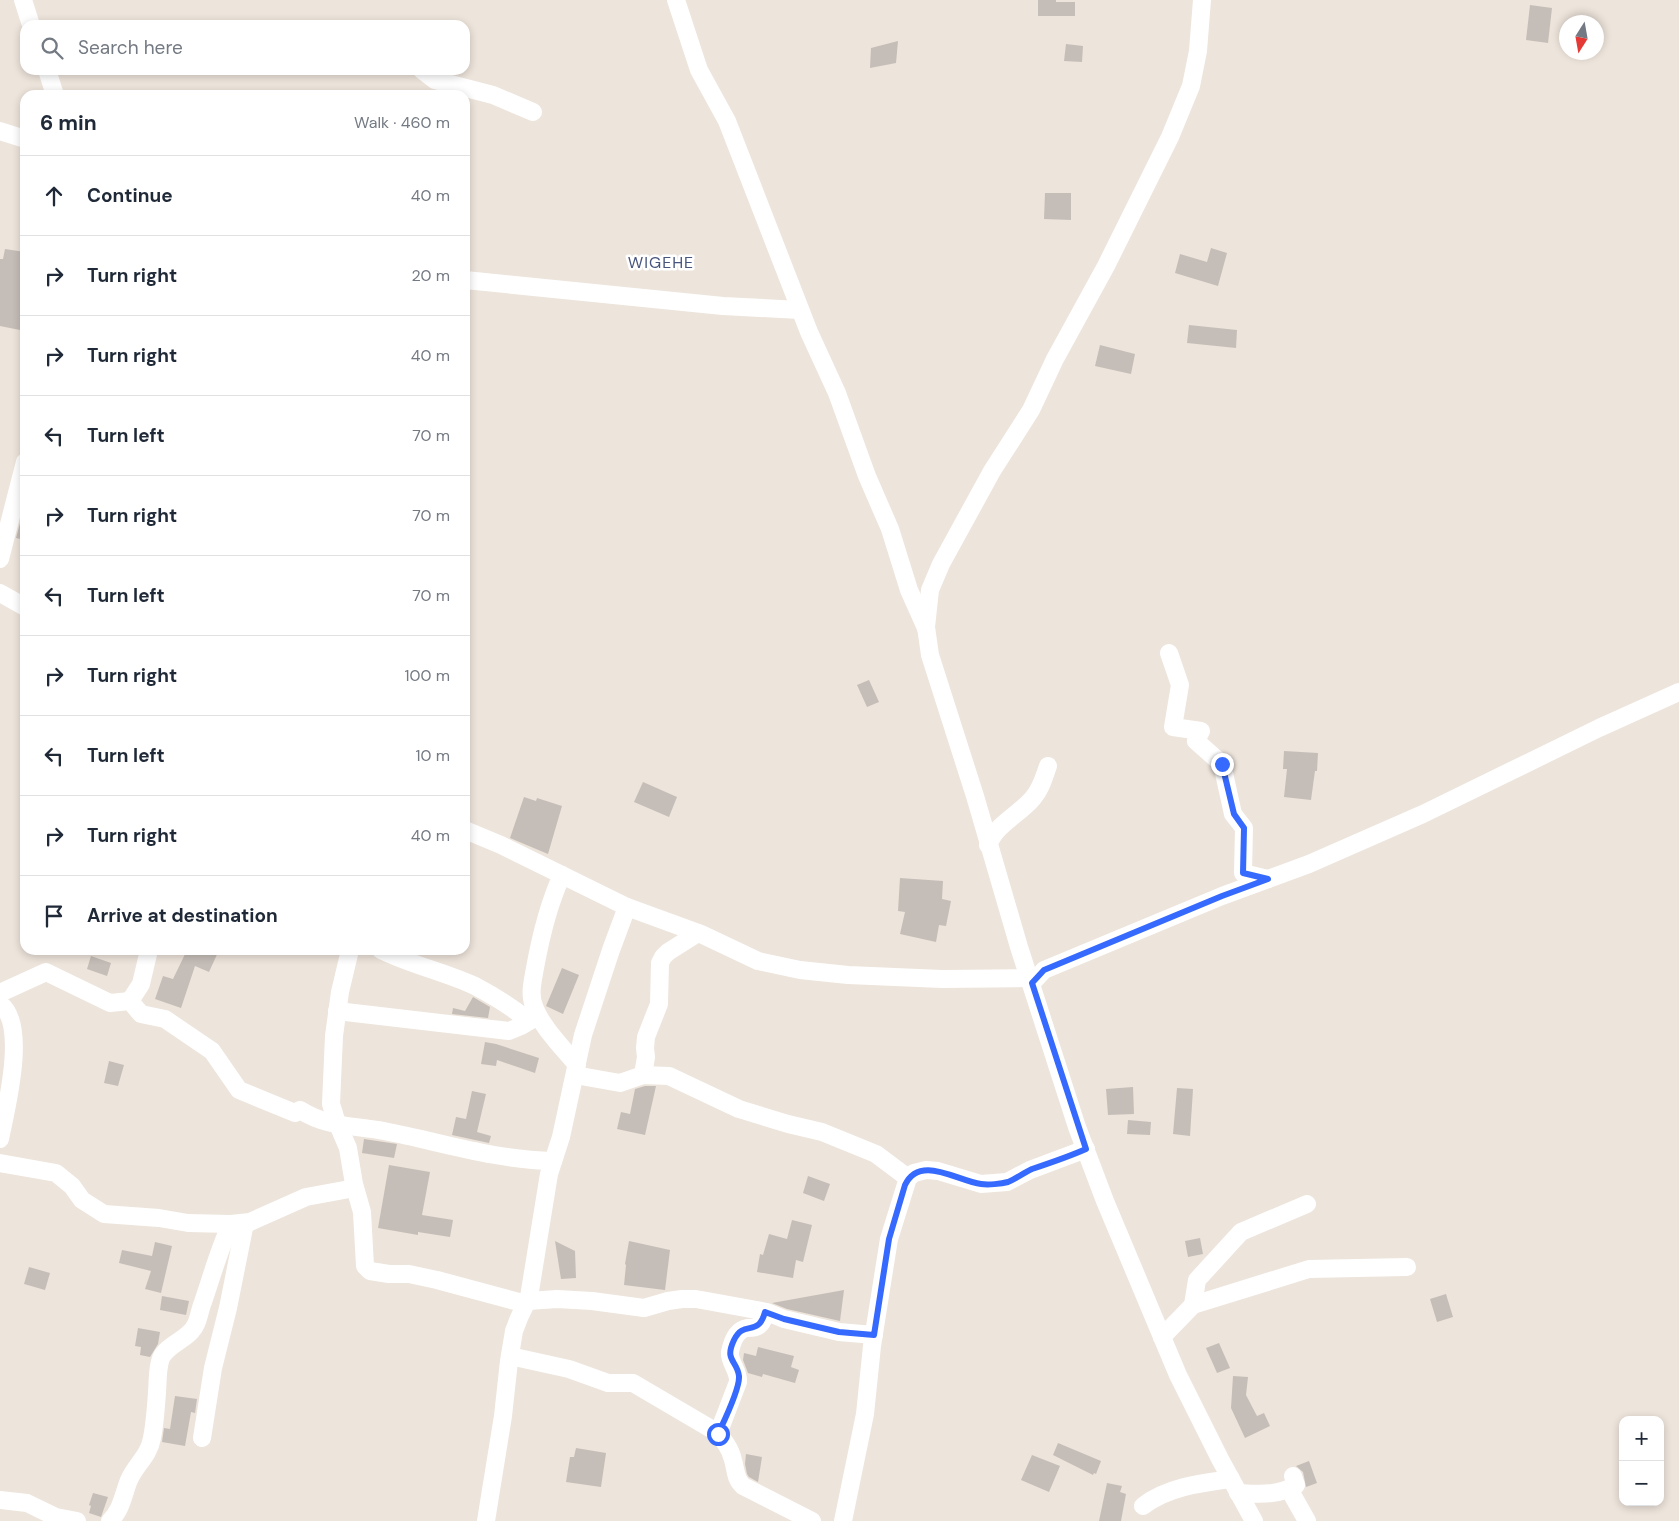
<!DOCTYPE html>
<meta charset="utf-8">
<style>
:root{--surface:#fff;--page:#f6f6f7;--text:#1f2937;--muted:#747a83;--line:#e0e1e3}
body{margin:0;font-family:"DM Sans",sans-serif;background:var(--page);color:var(--text)}
.controls{position:absolute;right:15px;bottom:15px;display:grid;overflow:hidden;border-radius:10px;box-shadow:0 2px 8px #0003}
.controls button{width:45px;height:45px;display:grid;place-items:center;padding:0;border:0;border-bottom:1px solid var(--line);background:var(--surface);color:var(--text);font:25px sans-serif}
.compass{position:absolute;left:1559px;top:15px;width:45px;height:45px;border-radius:50%;background:var(--surface);box-shadow:0 2px 8px #0003;rotate:191deg}
.stop{position:absolute;width:15px;height:15px;margin:-11px;border:4px solid #366aff;border-radius:50%;background:#fff}
.stop.end{background:#366aff;border-color:#fff;box-shadow:0 1px 5px #0008}
.list{margin:0;padding:0;list-style:none}
h2{display:flex;justify-content:space-between;align-items:center;height:65px;margin:0;padding:0 20px;font-size:21px}
h2 small{font-size:16px;font-weight:400;color:var(--muted)}
.list li{display:grid;grid-template-columns:32px 1fr auto;gap:15px;align-items:center;box-sizing:border-box;height:80px;padding:0 20px;border-top:1px solid var(--line)}
.list b{display:block;font-size:19px;white-space:nowrap}
.list em{font-size:16px;font-style:normal;color:var(--muted)}
.icon{flex:none;width:28px;height:28px;fill:none;stroke:currentColor;stroke-width:2;stroke-linecap:round;stroke-linejoin:round}
.map{position:relative;flex:none;width:1679px;height:1521px;overflow:hidden}
.search{position:absolute;background:var(--surface);box-shadow:0 2px 8px #0003;left:20px;top:20px;width:450px;height:55px;display:flex;align-items:center;gap:12px;box-sizing:border-box;padding:0 18px;border-radius:15px;color:var(--muted);font-size:19px}
.panel{position:absolute;background:var(--surface);box-shadow:0 2px 8px #0003;left:20px;top:90px;width:450px;height:865px;border-radius:15px}
.map>svg:first-child{display:block}
.building{fill:#c5beb8}
.lines{fill:none;stroke-linecap:round;stroke-linejoin:round}
.street{stroke:#fff;stroke-width:18}
.route{stroke:#366aff;stroke-width:6}
.labels{text-anchor:middle;dominant-baseline:central;stroke-width:5;stroke-linejoin:round;paint-order:stroke}
.quarter-label{font-size:16px;letter-spacing:1px;fill:#47557e;stroke:#fff}
</style>
<div class="map">
<svg width="1679" height="1521" viewBox="0 0 1679 1521">
<rect width="100%" height="100%" fill="#ede4db"/>
<g class="building">
<path d="M1038,0H1056V2H1075V16H1038Z"/>
<path d="M1530,5L1552,8L1548,43L1526,40Z"/>
<path d="M898,41L896,63L870,68L871,48Z"/>
<path d="M1066,44L1083,46L1082,62L1064,61Z"/>
<path d="M1045,193H1071V220L1044,219Z"/>
<path d="M1211,248L1227,253L1218,286L1175,273L1180,254L1207,262Z"/>
<path d="M5,249L25,252V292L21,308L25,309V331L0,326V259H3Z"/>
<path d="M1189,325L1237,330L1236,348L1187,343Z"/>
<path d="M1100,345L1135,354L1131,374L1095,366Z"/>
<path d="M25,505V540L16,538Z"/>
<path d="M869,680L879,702L867,707L857,685Z"/>
<path d="M1284,751L1318,753L1317,771H1315L1311,800L1284,797L1287,769H1283Z"/>
<path d="M643,782L677,797L669,817L634,802Z"/>
<path d="M524,797L536,801L537,798L562,806L548,854L510,838Z"/>
<path d="M900,878L943,881L942,899L951,901L946,926L939,925L936,942L900,934L905,912L898,911Z"/>
<path d="M187,950H219L209,972L195,966L181,1008L155,999L163,976L173,979Z"/>
<path d="M91,956L111,963L107,976L87,969Z"/>
<path d="M562,968L579,975L563,1014L546,1006Z"/>
<path d="M473,997L490,1007L488,1018L452,1014L453,1008L465,1011Z"/>
<path d="M485,1042L496,1044L539,1058L535,1073L497,1060L496,1066L481,1064Z"/>
<path d="M109,1061L124,1065L118,1086L104,1083Z"/>
<path d="M645,1086H656L645,1135L617,1129L621,1112L630,1114L635,1089Z"/>
<path d="M1133,1087L1134,1114L1108,1115L1106,1089Z"/>
<path d="M1177,1088L1193,1089L1190,1136L1173,1134Z"/>
<path d="M472,1091L486,1094L477,1132L491,1136L489,1143L452,1135L456,1117L466,1119Z"/>
<path d="M1128,1120L1151,1122L1150,1135L1127,1134Z"/>
<path d="M364,1139L397,1144L394,1158L362,1153Z"/>
<path d="M389,1165L430,1172L422,1215L453,1220L450,1237L418,1232V1235L378,1228Z"/>
<path d="M808,1176L830,1184L824,1201L803,1193Z"/>
<path d="M792,1220L812,1225L803,1262L796,1260L793,1278L757,1272L760,1254L763,1255L769,1234L787,1239Z"/>
<path d="M1200,1238L1203,1254L1188,1257L1185,1241Z"/>
<path d="M555,1241L575,1251L576,1278L561,1279Z"/>
<path d="M629,1241L670,1250L665,1290L624,1285L626,1265L625,1264Z"/>
<path d="M155,1242L172,1246L161,1293L145,1289L151,1271L119,1263L122,1250L152,1256Z"/>
<path d="M29,1267L50,1273L45,1290L24,1284Z"/>
<path d="M844,1290L840,1321L787,1309L772,1303Z"/>
<path d="M1446,1294L1453,1317L1437,1322L1430,1299Z"/>
<path d="M162,1296L189,1301L186,1315L160,1310Z"/>
<path d="M138,1328L160,1332L158,1344L150,1357L140,1355L141,1347L135,1346Z"/>
<path d="M1219,1343L1230,1368L1217,1373L1206,1348Z"/>
<path d="M758,1347L794,1356L791,1367L799,1370L795,1383L763,1374L762,1377L748,1373L743,1360L744,1353L756,1356Z"/>
<path d="M1233,1376L1248,1377L1246,1395L1257,1416L1264,1413L1270,1426L1245,1438L1231,1408Z"/>
<path d="M175,1396L197,1399L195,1413L191,1412L185,1446L162,1442L164,1428L170,1429Z"/>
<path d="M1058,1443L1101,1461L1096,1474L1094,1473L1093,1475L1053,1455Z"/>
<path d="M576,1448L606,1453L601,1487L566,1482L570,1457H574Z"/>
<path d="M746,1454L762,1457L758,1482L749,1477L747,1474L745,1464Z"/>
<path d="M1032,1455L1060,1466L1049,1492L1021,1480Z"/>
<path d="M1309,1461L1317,1483L1306,1487L1303,1472L1296,1466Z"/>
<path d="M1107,1483L1122,1486L1120,1492L1126,1494L1121,1521H1099Z"/>
<path d="M93,1493L108,1497L101,1517L89,1513L91,1506L89,1505Z"/>
</g>
<g class="lines">
<g class="street">
<path d="M23,0L31,25"/>
<path d="M676,0L699,70L727,121L809,332L837,393L867,476L890,529L909,590L926,628"/>
<path d="M1202,0L1198,51L1191,86L1170,137L1106,266L1055,359L1031,410L992,471L941,564L930,590L926,627L930,655L975,796L1019,947L1077,1127L1105,1201L1178,1375L1220,1459L1254,1521"/>
<path d="M47,70L55,95"/>
<path d="M422,70L435,80L493,95L533,112"/>
<path d="M0,131L25,139"/>
<path d="M465,280L723,306L800,310"/>
<path d="M0,559L25,462"/>
<path d="M0,593L25,607"/>
<path d="M1169,653L1180,685L1173,727L1201,731L1196,741L1222,764L1233,814L1244,828L1243,873L1268,879"/>
<path d="M465,830L501,845L627,907L701,934L758,961L800,970L848,975L942,979L1030,978"/>
<path d="M988,845C997,823 1019,815 1033,798C1041,789 1044,777 1048,766"/>
<path d="M562,875C548,905 541,935 535,968C533,980 529,994 534,1006C541,1026 563,1048 577,1065"/>
<path d="M350,950L340,992L334,1036L331,1104L336,1120L348,1148L354,1184L362,1212L365,1266L370,1271L389,1274H409L437,1280L526,1304"/>
<path d="M381,950C411,965 445,972 475,986C494,996 512,1007 529,1021"/>
<path d="M1032,983L1044,970L1222,896L1309,864L1423,814L1599,728L1679,692"/>
<path d="M0,993L46,972L110,1003L130,1001L141,1014L165,1019L212,1051L239,1090L295,1113L300,1110C329,1128 353,1125 384,1131C441,1142 495,1160 553,1161"/>
<path d="M130,1001L141,984L149,950"/>
<path d="M0,1004C28,1024 6,1109 0,1139"/>
<path d="M337,1011L509,1031L521,1026L538,1016"/>
<path d="M575,1075L620,1083L643,1075L669,1076L739,1109L788,1124L822,1132L876,1154L908,1178"/>
<path d="M643,1075L646,1057L645,1048L646,1037L659,1004L660,963L663,957L668,952L698,933"/>
<path d="M0,1163L56,1173L72,1186L82,1200L104,1214L159,1218L188,1223L231,1224L250,1222L306,1197L355,1188"/>
<path d="M528,1301L557,1299L592,1301L644,1308L668,1301L682,1299H696L767,1312L784,1319L839,1332L874,1335"/>
<path d="M1193,1305L1197,1280L1241,1232L1307,1204"/>
<path d="M1162,1337L1193,1305L1309,1269L1407,1267"/>
<path d="M510,1356L569,1369L608,1383H633L713,1430C723,1438 730,1447 733,1460C736,1470 735,1479 743,1486L812,1521"/>
<path d="M718,1434L738,1382C739,1370 729,1363 730,1352C732,1342 736,1330 747,1328C751,1328 755,1328 758,1326C763,1323 764,1317 765,1312"/>
<path d="M202,1438L213,1368L228,1308L245,1223"/>
<path d="M1289,1489L1307,1521"/>
<path d="M1238,1493C1258,1494 1278,1496 1296,1485L1293,1476"/>
<path d="M0,1500L27,1503L56,1517L77,1521"/>
<path d="M1143,1506C1167,1487 1201,1483 1231,1479"/>
<path d="M110,1521C122,1509 123,1495 129,1480C136,1464 149,1456 152,1438C155,1423 156,1407 157,1392C158,1381 157,1369 161,1358C168,1343 189,1340 196,1324C199,1318 200,1309 203,1302C212,1276 219,1249 231,1224"/>
<path d="M486,1521L503,1416L509,1361L514,1331L519,1318L529,1297L549,1174L561,1137L583,1035L611,950L627,907"/>
<path d="M843,1521L865,1414L872,1346L889,1239L908,1178L914,1173L926,1170L938,1171L981,1184L1007,1182L1030,1170L1086,1149"/>
</g>
</g>
<g class="lines">
<path class="route" d="M718,1434C724,1421 740,1389 739,1376C737,1360 724,1361 734,1340C744,1319 758,1338 765,1312L784,1319L839,1332L874,1335L889,1239L905,1185C920,1154 957,1181 981,1184C988,1185 1001,1184 1008,1182C1016,1179 1023,1173 1032,1169C1050,1163 1068,1157 1086,1149L1032,983L1044,970L1222,896L1268,879L1243,873L1244,828L1234,814L1222,764"/>
</g>
<g class="labels">
<g class="quarter-label">
<text x="661" y="262">WIGEHE</text>
</g>
</g>
</svg>
<div class="controls">
<button>+</button>
<button>−</button>
</div>
<svg class="compass" viewBox="-18 -18 36 36"><path d="M0-13l5 13h-10z" fill="#e53935"/><path d="M0 13l5-13h-10z" fill="#747a83"/></svg>
<div class="stop" style="left:718px;top:1434px"></div>
<div class="stop end" style="left:1222px;top:764px"></div>
<div class="search"><svg class="icon" aria-label="search" viewBox="0 0 24 24"><circle cx="10" cy="10" r="6"/><path d="M15 15l6 6"/></svg>Search here</div>
<section class="panel">
<h2>6 min<small>Walk · 460 m</small></h2>
<ul class="list">
<li><svg class="icon" aria-label="ahead" viewBox="0 0 24 24"><path d="M12 20V5M6 11l6-6 6 6"/></svg><div><b>Continue</b></div><em>40 m</em></li>
<li><svg class="icon" aria-label="right" viewBox="0 0 24 24"><path d="M7 20v-9h11M14 6l5 5-5 5"/></svg><div><b>Turn right</b></div><em>20 m</em></li>
<li><svg class="icon" aria-label="right" viewBox="0 0 24 24"><path d="M7 20v-9h11M14 6l5 5-5 5"/></svg><div><b>Turn right</b></div><em>40 m</em></li>
<li><svg class="icon" aria-label="left" viewBox="0 0 24 24"><path d="M17 20v-9H6M10 6l-5 5 5 5"/></svg><div><b>Turn left</b></div><em>70 m</em></li>
<li><svg class="icon" aria-label="right" viewBox="0 0 24 24"><path d="M7 20v-9h11M14 6l5 5-5 5"/></svg><div><b>Turn right</b></div><em>70 m</em></li>
<li><svg class="icon" aria-label="left" viewBox="0 0 24 24"><path d="M17 20v-9H6M10 6l-5 5 5 5"/></svg><div><b>Turn left</b></div><em>70 m</em></li>
<li><svg class="icon" aria-label="right" viewBox="0 0 24 24"><path d="M7 20v-9h11M14 6l5 5-5 5"/></svg><div><b>Turn right</b></div><em>100 m</em></li>
<li><svg class="icon" aria-label="left" viewBox="0 0 24 24"><path d="M17 20v-9H6M10 6l-5 5 5 5"/></svg><div><b>Turn left</b></div><em>10 m</em></li>
<li><svg class="icon" aria-label="right" viewBox="0 0 24 24"><path d="M7 20v-9h11M14 6l5 5-5 5"/></svg><div><b>Turn right</b></div><em>40 m</em></li>
<li><svg class="icon" aria-label="arrive" viewBox="0 0 24 24"><path d="M6 21V4h12l-3 4 3 4H6"/></svg><div><b>Arrive at destination</b></div></li>
</ul>
</section>
</div>
